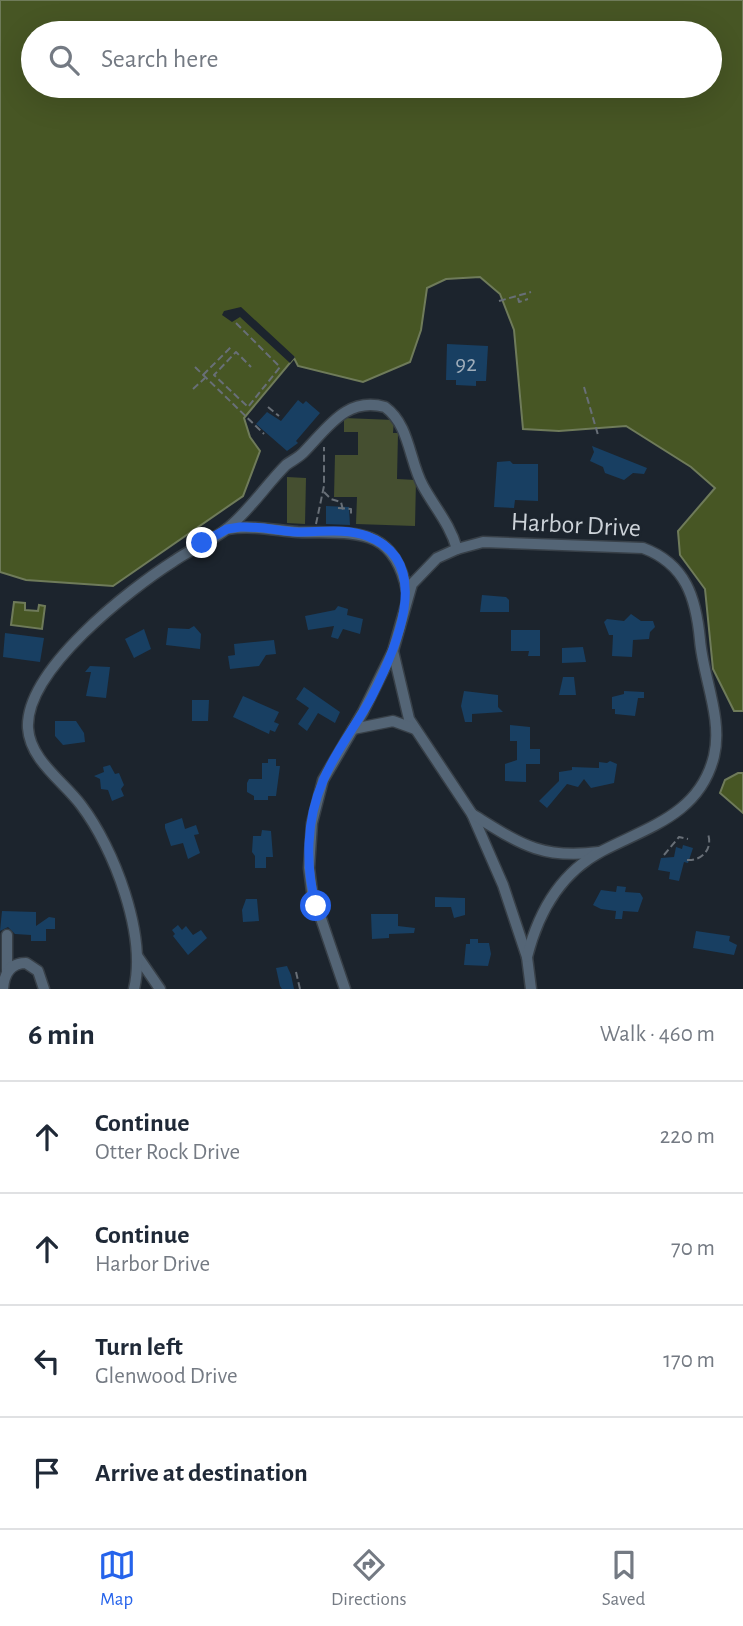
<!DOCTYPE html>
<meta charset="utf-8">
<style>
:root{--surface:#fff;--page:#f2f2f3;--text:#1f2937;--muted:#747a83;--line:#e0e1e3;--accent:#2563eb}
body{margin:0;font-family:"Alegreya Sans",sans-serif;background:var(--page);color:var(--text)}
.stop{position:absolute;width:21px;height:21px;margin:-16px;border:5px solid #2563eb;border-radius:50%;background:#fff}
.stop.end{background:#2563eb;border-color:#fff;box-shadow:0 2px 7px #0008}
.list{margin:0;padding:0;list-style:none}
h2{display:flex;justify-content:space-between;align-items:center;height:91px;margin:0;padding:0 28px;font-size:30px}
h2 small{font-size:23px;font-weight:400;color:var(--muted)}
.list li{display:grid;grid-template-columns:46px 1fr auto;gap:21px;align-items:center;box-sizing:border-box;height:112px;padding:0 28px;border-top:2px solid var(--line)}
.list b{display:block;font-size:26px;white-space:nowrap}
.list p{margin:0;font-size:23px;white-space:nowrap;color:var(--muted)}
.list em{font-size:23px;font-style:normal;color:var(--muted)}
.icon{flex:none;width:38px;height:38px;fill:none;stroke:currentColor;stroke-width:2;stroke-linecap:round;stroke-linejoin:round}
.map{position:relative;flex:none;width:743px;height:989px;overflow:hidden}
.search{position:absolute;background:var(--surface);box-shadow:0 7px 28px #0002;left:21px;right:21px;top:21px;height:77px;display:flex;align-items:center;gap:18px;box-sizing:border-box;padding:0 24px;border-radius:38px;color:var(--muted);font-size:26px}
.sheet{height:539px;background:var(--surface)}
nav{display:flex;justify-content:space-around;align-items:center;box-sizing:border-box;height:98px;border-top:2px solid var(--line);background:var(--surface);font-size:19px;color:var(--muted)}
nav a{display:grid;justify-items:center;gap:4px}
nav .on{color:var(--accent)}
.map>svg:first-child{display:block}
.green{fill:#454f30}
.water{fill:#475624;stroke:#6f7b5a;stroke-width:2;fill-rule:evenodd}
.pier{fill:#1c242d}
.building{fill:#183f62}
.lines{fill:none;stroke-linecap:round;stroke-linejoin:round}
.minor-casing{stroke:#384048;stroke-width:13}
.path{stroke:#686f77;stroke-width:2;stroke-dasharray:7 3.5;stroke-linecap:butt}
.minor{stroke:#546576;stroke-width:10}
.route{stroke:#2563eb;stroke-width:9}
.labels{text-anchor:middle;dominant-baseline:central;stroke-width:5;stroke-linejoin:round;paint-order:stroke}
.number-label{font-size:23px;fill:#9fadba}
.street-label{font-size:26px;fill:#ccd2d8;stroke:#1c242d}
</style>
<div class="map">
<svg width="743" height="989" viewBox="0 0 743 989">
<rect width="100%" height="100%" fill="#1c242d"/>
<g class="green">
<path d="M344,418L394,420L393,433H398L397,479L416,480L415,526L356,524L357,497H334L335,455H358V432H344Z"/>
<path d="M287,477L306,478L305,524L287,523Z"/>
</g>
<g class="water">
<path d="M0,0H743V711H734L713,669L705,589L680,555L678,531L715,488L691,467L626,426L559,431L523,429L514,330L500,294L480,277L446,279L427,288L421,330L410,362L363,382L298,366L294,358L244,418L250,437L260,451L243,496L113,586L26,580L0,572ZM33,33H710V86H33Z"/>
<path d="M14,602L25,603V610L38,611L39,605L45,606L42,629L11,625Z"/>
<path d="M738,773H743V813L720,793L725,780Z"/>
</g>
<path class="pier" d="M241,307L295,357L290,363L240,317L232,322L222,315L224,311Z"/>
<g class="building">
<path d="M447,344L488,346L486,381H476V386L456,385V380H446Z"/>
<path d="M298,400L303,404L306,401L320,413L296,441L298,443L287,451L256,424L267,412L281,421Z"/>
<path d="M592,446L647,468L644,474L633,473L624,480L605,473L603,467L590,461L594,452Z"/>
<path d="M510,461L513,464H538V501L515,500L514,508L494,507L497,462Z"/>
<path d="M326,506L349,507L350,525L326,524Z"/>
<path d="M482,595L506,597L509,600V612H480Z"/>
<path d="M338,606L348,609L347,615L363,619L360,634L343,629L338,639L331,637L334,626L308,630L305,616L335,610Z"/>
<path d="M631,614L641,621H653L655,627L650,632L649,639L633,640L632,657L612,656L613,635H609L604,622L607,619L624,621Z"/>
<path d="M194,626L201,634L200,649L166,645L168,628L189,629Z"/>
<path d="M144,629L151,649L134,658L125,639Z"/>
<path d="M511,630H540V656H528L529,651H511Z"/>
<path d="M5,633L44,638L40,662L3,657Z"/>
<path d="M274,640L276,654L266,655L259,666L230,669L228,656L235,655L234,644Z"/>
<path d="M583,647L586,662L562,663V648Z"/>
<path d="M90,666L110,667L106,698L86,696L91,672H85Z"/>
<path d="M563,677H574L576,695H559Z"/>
<path d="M304,687L340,712L335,723L318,713L307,731L298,724L309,708L296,699Z"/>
<path d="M464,691L498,695V707L503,712L472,714V722H465L461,706Z"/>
<path d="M624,691L644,692V698H638L635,716L615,714V709H612V697L624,694Z"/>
<path d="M243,696L279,712L274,722L279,724L275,732L270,730L269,734L233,717Z"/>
<path d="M192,700H209L208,721H192Z"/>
<path d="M55,721H76L84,733L85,742L63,745L55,736Z"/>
<path d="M510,725L530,727V749H540V764H526V782L505,781V764L517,760V741H510Z"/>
<path d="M268,759H276V766H280L276,796H268V800H254V796L247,792V783L249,779H262V763H268Z"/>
<path d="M610,761L617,764L614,783L591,788L584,779L578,787L567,784L547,808L539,801L559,781V772L572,770V767L599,768V762L607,763Z"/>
<path d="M110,765L115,774L119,773L124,785L121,789L124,796L112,801L108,790L101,789L100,779L94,776L104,772L103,767Z"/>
<path d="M182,818L185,829L196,825L199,834L194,835L200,853L188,859L183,843L171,846L165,828V824Z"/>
<path d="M262,830L271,831L273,857H266V868H255V856L252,852L253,836H261Z"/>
<path d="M683,845L693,848L688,863L684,862L679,881L669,879L670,872L658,870L661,858L674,857L676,847L682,849Z"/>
<path d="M617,886L626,887L625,892L640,893L643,898L638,912L623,911L622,919H615L616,911L601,909L593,905L601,890L616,892Z"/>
<path d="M435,897L465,898V915L454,918L451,907H435Z"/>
<path d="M246,899H257L259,921L243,922L242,910Z"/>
<path d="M2,911L36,912V926L49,917L55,918V929H46V941H31V935L15,934L8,927L0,931Z"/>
<path d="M371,914H398V926L415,928L414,933L389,934V938L372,939Z"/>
<path d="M178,925L182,930L186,926L193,935L201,930L207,938L188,955L173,936L175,934L172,930Z"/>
<path d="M696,931L730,936L729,941L737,945L734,955L693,948Z"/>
<path d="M470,939H478V943H489L491,954L488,966L464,965L466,944H470Z"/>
<path d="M287,966L291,975L294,989H282L280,986L276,968Z"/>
</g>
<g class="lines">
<defs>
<g id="minor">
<path d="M227,529C252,525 273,530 298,532C353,534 393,524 407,591"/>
<path d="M393,651L409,719L472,814L503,885L527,957L531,989"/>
<path d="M353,729L393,721L415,729"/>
<path d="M472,814C519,843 541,860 599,852"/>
<path d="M7,935V971"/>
<path d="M138,957L160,989"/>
<path d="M3,989C4,974 10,963 26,963L38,971L44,989"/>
<path d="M134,989C147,935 114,848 81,805C63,781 30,760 28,728C25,670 130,589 174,561C191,549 212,541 228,528C250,510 266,485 286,465C291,461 298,458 303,453C327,429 346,396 385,407C410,425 409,461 423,486C435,508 450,524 457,549"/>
<path d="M345,989L312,892L309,868L312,823L323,780L363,712L393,651L412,584L437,558L457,549L483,542L643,548C686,564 696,598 700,640C703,677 723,719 714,756C700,814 648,827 602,851C560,873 538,913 527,957"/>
</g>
</defs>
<use href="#minor" class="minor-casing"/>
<g class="path">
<path d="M518,298L519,302L528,299"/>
<path d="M499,301L531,292"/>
<path d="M236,323L280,367L248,407L214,375L236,352L251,367"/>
<path d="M195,367L264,434"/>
<path d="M203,375L232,346"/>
<path d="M584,387L598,435"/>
<path d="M193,389L205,378"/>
<path d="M268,407L279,416"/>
<path d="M324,492L331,499L341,502L343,510"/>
<path d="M338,508L351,509V517"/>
<path d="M316,524L324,486V447"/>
<path d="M664,855L679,837L688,839"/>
<path d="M687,860C702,861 713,849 708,834"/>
<path d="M296,972L300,989"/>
</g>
<use href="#minor" class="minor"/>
</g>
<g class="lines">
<path class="route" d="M202,543L227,529L240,527C260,526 278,531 298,532C320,532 346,528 367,536C437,562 394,653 371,698C356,726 335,751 323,781C306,820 305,866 316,906"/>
</g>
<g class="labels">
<g class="number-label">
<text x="466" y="364">92</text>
</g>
<g class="street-label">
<text transform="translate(576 525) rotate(3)">Harbor Drive</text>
</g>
</g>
</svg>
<div class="stop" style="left:316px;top:906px"></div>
<div class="stop end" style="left:202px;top:543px"></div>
<div class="search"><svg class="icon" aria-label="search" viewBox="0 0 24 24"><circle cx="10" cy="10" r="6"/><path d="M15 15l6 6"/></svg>Search here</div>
</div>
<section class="sheet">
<h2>6 min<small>Walk · 460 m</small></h2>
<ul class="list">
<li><svg class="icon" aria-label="ahead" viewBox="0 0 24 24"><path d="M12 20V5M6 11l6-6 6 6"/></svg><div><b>Continue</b><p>Otter Rock Drive</p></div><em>220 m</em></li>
<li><svg class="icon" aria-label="ahead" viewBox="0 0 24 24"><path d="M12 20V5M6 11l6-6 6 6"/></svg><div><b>Continue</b><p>Harbor Drive</p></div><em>70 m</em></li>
<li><svg class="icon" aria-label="left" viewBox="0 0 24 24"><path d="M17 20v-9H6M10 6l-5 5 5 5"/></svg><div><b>Turn left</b><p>Glenwood Drive</p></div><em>170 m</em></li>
<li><svg class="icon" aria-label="arrive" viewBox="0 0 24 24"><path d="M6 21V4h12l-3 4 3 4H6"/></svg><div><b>Arrive at destination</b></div></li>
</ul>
</section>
<nav>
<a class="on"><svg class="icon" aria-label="map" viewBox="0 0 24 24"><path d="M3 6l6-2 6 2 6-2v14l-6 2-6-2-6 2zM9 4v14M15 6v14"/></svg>Map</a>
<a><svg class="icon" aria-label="directions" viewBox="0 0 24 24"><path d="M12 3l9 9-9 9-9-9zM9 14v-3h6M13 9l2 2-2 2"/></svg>Directions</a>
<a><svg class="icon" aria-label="saved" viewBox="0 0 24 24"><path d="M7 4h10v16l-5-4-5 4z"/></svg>Saved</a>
</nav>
